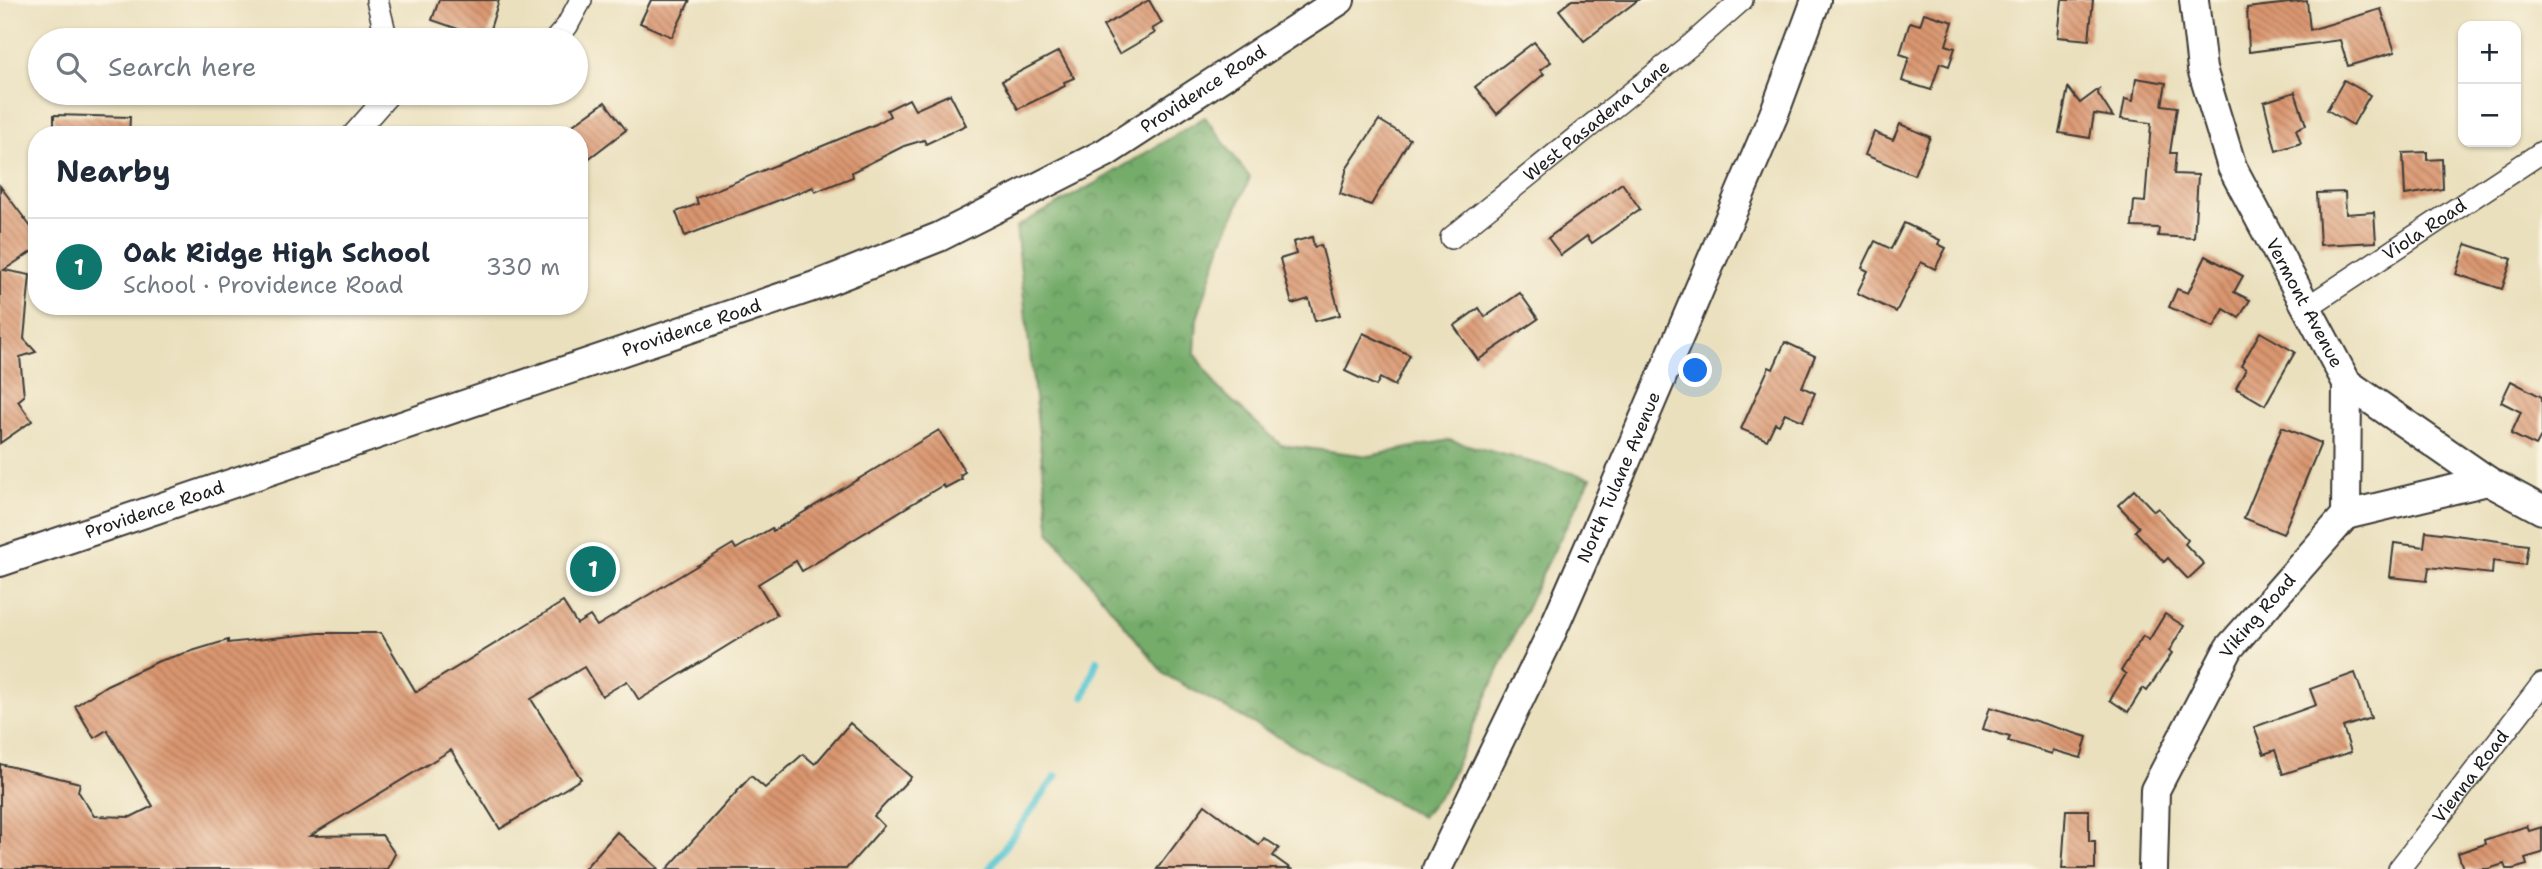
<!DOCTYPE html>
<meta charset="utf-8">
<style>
:root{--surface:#fff;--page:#f2f2f3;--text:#1f2937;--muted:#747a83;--line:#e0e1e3;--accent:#0f766e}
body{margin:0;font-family:"Shantell Sans",sans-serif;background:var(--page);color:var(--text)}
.controls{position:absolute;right:21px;top:21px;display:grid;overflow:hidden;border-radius:14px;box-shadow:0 2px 5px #0004}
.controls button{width:63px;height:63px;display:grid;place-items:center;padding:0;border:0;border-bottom:2px solid var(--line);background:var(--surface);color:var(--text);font:35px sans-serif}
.you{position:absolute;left:1696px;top:371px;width:24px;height:24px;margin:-18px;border:5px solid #fff;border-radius:50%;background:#1a73e8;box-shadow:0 0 0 10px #1a73e833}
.badge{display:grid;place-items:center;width:46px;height:46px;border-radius:50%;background:var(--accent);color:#fff;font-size:23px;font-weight:700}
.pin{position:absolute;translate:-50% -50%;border:4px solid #fff;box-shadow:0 2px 7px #0006}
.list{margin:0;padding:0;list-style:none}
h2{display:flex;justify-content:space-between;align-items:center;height:91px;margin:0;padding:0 28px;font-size:30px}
h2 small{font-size:23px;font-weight:400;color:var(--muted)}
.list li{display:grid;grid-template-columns:46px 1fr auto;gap:21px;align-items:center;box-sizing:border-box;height:98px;padding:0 28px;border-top:2px solid var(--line)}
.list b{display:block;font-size:26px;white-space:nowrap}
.list p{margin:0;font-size:23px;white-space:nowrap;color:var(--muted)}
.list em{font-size:23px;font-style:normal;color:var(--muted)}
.icon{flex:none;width:38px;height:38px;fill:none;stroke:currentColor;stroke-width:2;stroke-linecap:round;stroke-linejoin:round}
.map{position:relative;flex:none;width:2542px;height:869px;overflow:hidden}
.search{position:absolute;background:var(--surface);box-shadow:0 2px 5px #0004;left:28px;top:28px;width:560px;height:77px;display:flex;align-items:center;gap:18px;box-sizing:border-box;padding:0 24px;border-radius:38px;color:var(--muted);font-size:26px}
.panel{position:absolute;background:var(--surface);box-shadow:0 2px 5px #0004;left:28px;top:126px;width:560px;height:189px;border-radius:28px}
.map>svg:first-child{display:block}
.forest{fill:url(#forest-crowns);stroke:#486444;stroke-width:2}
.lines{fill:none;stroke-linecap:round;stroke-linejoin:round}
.stream{stroke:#5bc7d4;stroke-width:7}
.building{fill:url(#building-back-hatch)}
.minor-casing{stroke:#3b3934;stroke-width:24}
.tertiary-casing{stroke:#3b3934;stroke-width:32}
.minor{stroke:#fff;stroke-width:21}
.tertiary{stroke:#fff;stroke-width:28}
.labels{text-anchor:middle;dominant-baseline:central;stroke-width:6;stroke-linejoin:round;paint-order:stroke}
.street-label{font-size:18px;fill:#1c1c1c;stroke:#fcf5e5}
</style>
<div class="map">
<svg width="2542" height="869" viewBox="0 0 2542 869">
<defs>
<pattern id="forest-crowns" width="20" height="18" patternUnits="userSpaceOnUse" patternTransform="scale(1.75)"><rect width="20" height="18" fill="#74ac6b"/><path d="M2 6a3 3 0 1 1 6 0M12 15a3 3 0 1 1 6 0" fill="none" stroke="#5e8b57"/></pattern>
<pattern id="building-back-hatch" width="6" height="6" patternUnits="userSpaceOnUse" patternTransform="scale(1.75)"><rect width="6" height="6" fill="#da9670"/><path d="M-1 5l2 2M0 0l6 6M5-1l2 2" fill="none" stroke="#b07a5b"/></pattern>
</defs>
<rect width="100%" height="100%" fill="#fcf5e5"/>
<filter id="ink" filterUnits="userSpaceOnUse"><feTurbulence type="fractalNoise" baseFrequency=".0143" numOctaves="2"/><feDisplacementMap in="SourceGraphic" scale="14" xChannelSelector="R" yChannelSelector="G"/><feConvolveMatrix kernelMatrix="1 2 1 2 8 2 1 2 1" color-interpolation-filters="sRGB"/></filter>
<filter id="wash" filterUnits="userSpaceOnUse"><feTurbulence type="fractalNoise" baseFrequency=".00686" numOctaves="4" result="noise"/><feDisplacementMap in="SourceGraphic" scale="28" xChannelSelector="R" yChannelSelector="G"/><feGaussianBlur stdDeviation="1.57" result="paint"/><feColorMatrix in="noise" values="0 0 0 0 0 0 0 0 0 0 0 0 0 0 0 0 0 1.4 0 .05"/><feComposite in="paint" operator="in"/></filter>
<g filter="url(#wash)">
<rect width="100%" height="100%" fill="#eae0be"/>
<path class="forest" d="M1205,117L1250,178L1222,242L1197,319L1195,353L1218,388L1281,445L1369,456L1449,440L1591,478L1542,574L1445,789L1422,817L1164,674L1050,533L1016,227L1094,184Z"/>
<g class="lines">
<g class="stream">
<path d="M1084,697L1097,660"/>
<path d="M989,869L1056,776"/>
</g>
</g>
<g id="blocks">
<g class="building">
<path d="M439,0H499L487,39L432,20Z"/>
<path d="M651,0H690L672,37L640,23Z"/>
<path d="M1149,0L1162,23L1152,29L1155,33L1119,54L1103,26Z"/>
<path d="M1572,0H1638L1584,41L1559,10Z"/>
<path d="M2062,0H2093L2089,40L2058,37Z"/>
<path d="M2307,1L2310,30L2381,9L2395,52L2348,66L2340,40L2249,52L2247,8Z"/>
<path d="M1924,13L1953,22L1946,45L1955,48L1949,66L1940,63L1931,90L1902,81L1909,57L1900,54L1910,22L1920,25Z"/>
<path d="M1534,42L1551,62L1540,70L1544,74L1497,114L1475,87Z"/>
<path d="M1059,51L1074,78L1064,82L1065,86L1018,109L1002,81Z"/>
<path d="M2136,78L2166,83L2162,105L2177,107L2170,153H2176L2174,174L2198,175L2194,238L2158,236L2159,228L2132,227L2134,201L2145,202L2151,123L2121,119L2125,99L2133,101Z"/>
<path d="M2344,80L2370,95L2353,125L2327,110Z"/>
<path d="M2068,88L2080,103L2099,89L2098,94L2113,117L2094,114L2090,138L2059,133Z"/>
<path d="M2295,92L2306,125L2296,129L2301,143L2276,151L2264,102Z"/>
<path d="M950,94L966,125L926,144L924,140L904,146L852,172L853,177L815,192L813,187L685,236L676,212L698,204L696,198L876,124L890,116L887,110L909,99L915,110Z"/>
<path d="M605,102L626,130L579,166V135H559Z"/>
<path d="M54,115L130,117L129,135H54Z"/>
<path d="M1379,120L1410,139L1371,205L1340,194L1347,168Z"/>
<path d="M1900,124L1930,137L1914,175L1865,155L1874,132L1893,140Z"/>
<path d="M2427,152V160L2442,159L2443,189L2405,195L2403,153Z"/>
<path d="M1622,183L1640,209L1592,243L1587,236L1561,255L1548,238Z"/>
<path d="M0,186L37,235V248L4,270L30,275L24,339L36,352L20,357L24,396L18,401L32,421L0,443Z"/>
<path d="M2345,192L2346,214L2374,212L2376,242L2320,245L2317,193Z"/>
<path d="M1904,223L1940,240L1938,244L1946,248L1935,269L1921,262L1896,312L1857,293L1868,271L1862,268L1875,241L1891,249Z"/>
<path d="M1312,237L1314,247L1321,245L1340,315L1315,321L1309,299L1292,304L1280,259L1296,254L1293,242Z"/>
<path d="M2466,244L2512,259L2502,289L2456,274Z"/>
<path d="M2206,256L2243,276L2234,292L2250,300L2239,318L2224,309L2214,327L2169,307L2177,289L2188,293Z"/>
<path d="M1520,293L1538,319L1478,360L1454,326L1479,308L1485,317Z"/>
<path d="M2260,332L2295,352L2265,405L2236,388L2246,369L2241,366Z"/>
<path d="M1363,333L1410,355L1395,386L1380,378L1376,386L1345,371Z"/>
<path d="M1785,342L1815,356L1802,387L1815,393L1803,421L1785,413L1779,425L1775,423L1767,440L1741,429L1769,367L1773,369Z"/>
<path d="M2511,381L2542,397V435L2536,446L2511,434L2521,412L2501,402Z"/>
<path d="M2282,427L2321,443L2283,534L2244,518Z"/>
<path d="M939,430L965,472L960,475L962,479L945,488L943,485L802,571L796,561L758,584L777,615L639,700L627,681L602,696L584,667L531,699L581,779L500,829L451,750L310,836L382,835L395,854L387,869H0V764L80,783L78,791L94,816L131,817L153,806L107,730L94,738L75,706L107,685L159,661L228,640V643L319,633H381L416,692L563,602L577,624L590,616L597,626L733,544L736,549L772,528L773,531Z"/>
<path d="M2134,490L2154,511L2158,508L2188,540L2185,544L2204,564L2188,579L2168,558L2164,562L2135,531L2139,527L2118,505Z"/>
<path d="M2426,531L2528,545L2525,565L2493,561L2492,574L2429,567L2427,581L2390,577L2394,543L2424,547Z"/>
<path d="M2165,614L2184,626L2169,651L2172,653L2147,691L2143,688L2128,712L2110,700L2126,674L2121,671L2143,636L2149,640Z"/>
<path d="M2355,673L2371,718L2343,727L2351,752L2283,774L2275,750L2264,754L2254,727L2316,705L2310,689Z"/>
<path d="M1990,707L2087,737L2081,758L2053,750L2052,754L2008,741L2010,737L1983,729Z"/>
<path d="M850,723L911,777L874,816L884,826L846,869H667L751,776L765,788L803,754L815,764Z"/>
<path d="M1205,805L1259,845L1264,838L1279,848L1273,856L1291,869H1157Z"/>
<path d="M2066,810H2089V841H2095V869H2062Z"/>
<path d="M2527,826L2529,831L2542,827V853L2525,858L2527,865L2513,869H2506L2504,864L2488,869H2463L2458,853L2485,844L2484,840Z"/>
<path d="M617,832L659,869H584Z"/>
</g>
</g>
</g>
<g filter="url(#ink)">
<use href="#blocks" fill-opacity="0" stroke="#3b3934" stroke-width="2"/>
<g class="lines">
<defs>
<g id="minor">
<path d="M377,0L387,40"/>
<path d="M555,40L567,26L581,0"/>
<path d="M353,135L390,93"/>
<path id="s1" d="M1451,238L1692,44L1742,0"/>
<path id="s2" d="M2306,308L2542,152"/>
<path id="s3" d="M2399,869L2542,684"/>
</g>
<g id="tertiary">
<path id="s4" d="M2194,0L2202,69L2232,167L2347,383L2488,481L2542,510"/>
<path d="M2346,515L2347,383"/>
<path id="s5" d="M0,562L815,286L939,237L1105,153L1340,0"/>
<path id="s6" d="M1437,869L1550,636L1599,524L1774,114L1816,0"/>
<path id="s7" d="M2153,869L2155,790L2229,648L2346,515L2488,481"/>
</g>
</defs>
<use href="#minor" class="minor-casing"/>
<use href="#tertiary" class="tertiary-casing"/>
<use href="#minor" class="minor"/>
<use href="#tertiary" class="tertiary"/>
</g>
</g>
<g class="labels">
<g class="street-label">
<text stroke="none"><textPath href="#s5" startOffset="1297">Providence Road</textPath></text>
<text stroke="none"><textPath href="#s1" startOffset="187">West Pasadena Lane</textPath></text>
<text stroke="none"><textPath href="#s2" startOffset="142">Viola Road</textPath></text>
<text stroke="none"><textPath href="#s4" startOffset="326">Vermont Avenue</textPath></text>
<text stroke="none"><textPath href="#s5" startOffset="730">Providence Road</textPath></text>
<text stroke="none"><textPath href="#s6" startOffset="432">North Tulane Avenue</textPath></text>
<text stroke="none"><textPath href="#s5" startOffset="163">Providence Road</textPath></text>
<text stroke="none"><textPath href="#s7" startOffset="282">Viking Road</textPath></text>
<text stroke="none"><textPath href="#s3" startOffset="117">Vienna Road</textPath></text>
</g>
</g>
</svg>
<div class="controls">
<button>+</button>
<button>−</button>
</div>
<div class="you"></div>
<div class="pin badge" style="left:593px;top:569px">1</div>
<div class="search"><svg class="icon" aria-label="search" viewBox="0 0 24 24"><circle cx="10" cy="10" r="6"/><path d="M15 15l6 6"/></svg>Search here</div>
<section class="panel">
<h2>Nearby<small></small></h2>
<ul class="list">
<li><span class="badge">1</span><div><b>Oak Ridge High School</b><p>School · Providence Road</p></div><em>330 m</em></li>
</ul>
</section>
</div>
